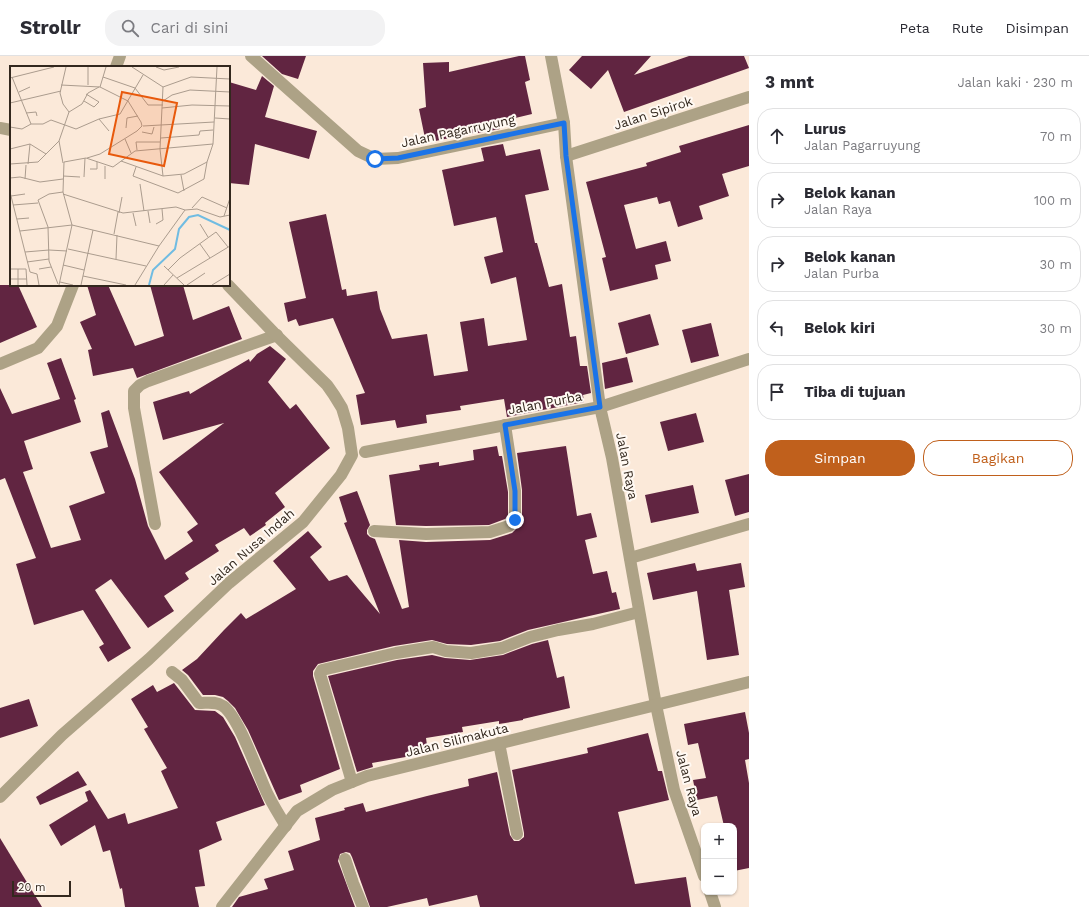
<!DOCTYPE html>
<html lang="id">
<meta charset="utf-8">
<style>
:root{--surface:#fff;--page:#f2f2f3;--text:#2b2b33;--muted:#7c7c81;--line:#e1e1e2;--accent:#c0601c}
body{margin:0;font-family:"Work Sans",sans-serif;background:var(--page);color:var(--text)}
.controls{position:absolute;right:12px;bottom:12px;display:grid;overflow:hidden;border-radius:8px;box-shadow:0 1px 3px #0004}
.controls button{width:36px;height:36px;display:grid;place-items:center;padding:0;border:0;border-bottom:1px solid var(--line);background:var(--surface);color:var(--text);font:20px sans-serif}
.scale{position:absolute;left:12px;bottom:10px;width:59px;box-sizing:border-box;padding-left:4px;border:2px solid #33281e;border-top:0;font-size:11px;line-height:14px;white-space:nowrap;color:#33281e;-webkit-text-stroke:3px #fff9f3;paint-order:stroke}
.stop{position:absolute;width:12px;height:12px;margin:-9px;border:3px solid #1a73e8;border-radius:50%;background:#fff}
.stop.end{background:#1a73e8;border-color:#fff;box-shadow:0 1px 4px #0008}
.list{margin:0;padding:0;list-style:none}
h2{display:flex;justify-content:space-between;align-items:center;height:52px;margin:0;padding:0 16px;font-size:17px}
h2 small{font-size:13px;font-weight:400;color:var(--muted)}
.list li{display:grid;grid-template-columns:26px 1fr auto;gap:12px;align-items:center;box-sizing:border-box;height:56px;margin:0 8px 8px;padding:0 8px;border:1px solid var(--line);border-radius:16px}
.list b{display:block;font-size:15px;white-space:nowrap}
.list p{margin:0;font-size:13px;white-space:nowrap;color:var(--muted)}
.list em{font-size:13px;font-style:normal;color:var(--muted)}
.actions{display:flex;gap:8px;padding:12px 16px}
.actions a{flex:1;padding:9px 0;border:1px solid var(--accent);border-radius:16px;text-align:center;font-size:14px;color:var(--accent)}
.actions .main{background:var(--accent);color:#fff}
.icon{flex:none;width:22px;height:22px;fill:none;stroke:currentColor;stroke-width:2;stroke-linecap:round;stroke-linejoin:round}
.map{position:relative;flex:none;width:749px;height:851px;overflow:hidden}
header{display:flex;align-items:center;gap:24px;box-sizing:border-box;height:56px;padding:0 20px;background:var(--surface);border-bottom:1px solid var(--line)}
header strong{font-size:19px}
nav{display:flex;gap:22px;margin-inline-start:auto;font-size:14px}
.search{width:280px;height:36px;background:var(--page);display:flex;align-items:center;gap:10px;box-sizing:border-box;padding:0 14px;border-radius:16px;color:var(--muted);font-size:15px}
main{display:flex}
aside{flex:1;background:var(--surface)}
.map>svg:first-child{display:block}
.building{fill:#612541}
.lines{fill:none;stroke-linecap:round;stroke-linejoin:round}
.minor{stroke:#ada286;stroke-width:12}
.route{stroke:#1a73e8;stroke-width:5}
.labels{text-anchor:middle;dominant-baseline:central;stroke-width:4;stroke-linejoin:round;paint-order:stroke}
.street-label{font-size:13px;fill:#33281e;stroke:#fff9f3}
.inset-river{fill:none;stroke:#70bce2;stroke-width:2}
.inset-road{fill:none;stroke:#ab9c8e;stroke-width:1}
.view{fill:#e8590c;fill-opacity:0.15;stroke:#e8590c;stroke-width:2}
.inset-edge{fill:none;stroke:#33281e;stroke-width:2}
</style>
<header>
<strong>Strollr</strong>
<div class="search"><svg class="icon" aria-label="search" viewBox="0 0 24 24"><circle cx="10" cy="10" r="6"/><path d="M15 15l6 6"/></svg>Cari di sini</div>
<nav><a>Peta</a><a>Rute</a><a>Disimpan</a></nav>
</header>
<main>
<div class="map">
<svg width="749" height="851" viewBox="0 0 749 851">
<rect width="100%" height="100%" fill="#fbe9d9"/>
<g class="building">
<path d="M262,0H306L298,23L282,18Z"/>
<path d="M519,0H525L530,24L525,26L532,58L498,66L500,73L478,77V76L426,87L419,53L426,51L423,7L449,6V16Z"/>
<path d="M582,0H651L634,19L689,0H744L749,12L624,56L608,14L591,33L569,14Z"/>
<path d="M262,20L274,30L265,61L317,75L309,103L255,88L249,129L229,127V26L256,34Z"/>
<path d="M749,69V110L722,118L729,140L699,150L703,163L678,171L670,145L659,148L657,141L624,149L636,193L666,185L671,205L655,209L658,223L610,235L602,202L606,201L586,126L647,110L646,107L681,96L679,90Z"/>
<path d="M503,88L506,100L540,93L549,134L525,139L535,187H537L549,231L562,228L570,281L576,280L580,310H587L591,337L583,339L584,346L507,361L504,343L460,350L461,354L426,359L427,367L397,372L395,364L361,369L356,339L365,337L333,262L299,270L296,263L288,266L284,247L306,242L289,166L326,158L342,234L346,233L347,240L377,235L380,253L392,283L427,278L434,320L468,315L460,266L484,262L488,290L527,284L516,221L491,228L484,201L503,196L496,161L454,170L442,114L484,105L481,92Z"/>
<path d="M0,229H18L37,271L0,287Z"/>
<path d="M87,229H108L135,290L164,280L150,229H183L193,264L229,250L242,283L137,322L133,312L93,320L88,294L92,293L80,266L96,259Z"/>
<path d="M650,258L659,289L626,298L618,267Z"/>
<path d="M711,267L719,300L691,307L682,274Z"/>
<path d="M270,290L286,303L268,326L290,353L296,348L330,392L275,437L285,451L265,467L266,469L250,480L244,472L215,489L219,495L185,517L189,523L164,540L174,555L148,572L111,523L95,534L131,592L108,606L99,591L104,588L83,554L34,569L16,508L36,502L5,422L0,424V332L12,358L60,343L47,307L61,302L76,343L74,344L81,366L24,385L33,413L23,416L51,492L81,484L69,450L105,437L90,396L108,391L101,357L109,354L135,423L148,470L165,504L193,485L187,476L198,468L159,416L224,367L163,384L153,346L189,335L190,338L249,303L250,306L257,298Z"/>
<path d="M627,301L633,326L605,333L602,307Z"/>
<path d="M696,357L704,386L668,395L660,366Z"/>
<path d="M497,390L499,400H502L508,436V460L505,463L489,469L426,470L396,469L389,419L420,414L419,409L439,406V410L474,404L473,394Z"/>
<path d="M566,390L577,460L591,457L597,481L585,484L593,518L607,515L612,537L616,536L620,553L528,574L500,585L471,589L447,588L432,584L394,590L318,608L313,615V620L340,713L300,729L302,736L279,744L248,674L235,652L228,645L223,641L215,639H203L188,619L182,614L197,603L224,574L241,557L246,563L296,533L273,505L308,475L322,491L310,501L329,525L347,519L380,558L344,467L347,466L339,441L357,435L370,469L367,474V478L370,481L375,483L402,553L409,551L399,484L426,486L490,484L512,477L521,468L522,463V434L517,397Z"/>
<path d="M749,418V456L735,460L725,424Z"/>
<path d="M693,429L699,457L651,467L645,439Z"/>
<path d="M695,507L697,515L741,507L745,531L729,534L739,599L707,604L697,535L653,544L647,517Z"/>
<path d="M548,584L557,622L564,620L570,652L523,663V664L499,668V665L462,671L463,676L426,682L428,697L372,707L373,711L357,716L328,620L397,604L432,599L445,602L470,604L503,599L532,588Z"/>
<path d="M174,627L195,654L215,655L223,661L235,681L265,749L216,766L222,784L199,794L205,830L195,831L199,851H125L122,832L120,833L110,794L103,796L95,769L61,790L49,769L88,745L85,736L90,734L108,763L125,757L128,768L178,752L161,715L167,712L144,673L148,671L131,643L153,629L157,636Z"/>
<path d="M29,643L38,670L0,682V652Z"/>
<path d="M745,656L749,677V703L745,704L749,727V812L734,815V770H724L717,740L697,744L693,724L706,722L698,687L688,689L684,668Z"/>
<path d="M648,677L658,715H662L669,744L618,756L635,828L686,821L691,851H480L477,839L429,850L427,842L387,851H370L352,801L350,797L346,796L340,798L338,805L355,851H232L239,841L268,833L264,823L294,814L288,795L320,784L315,762L345,754L344,752L363,747L366,756L427,740L469,730L468,723L497,716L510,779L514,785H519L524,781V777L512,714L588,697L587,692Z"/>
<path d="M78,715L87,729L40,749L36,741Z"/>
<path d="M0,782L42,851H0Z"/>
</g>
<g class="lines">
<g class="minor">
<path d="M251,0L358,95L375,103L398,102L564,67"/>
<path d="M551,0L564,67L566,100L600,351L612,402L656,649L674,734L704,820"/>
<path d="M116,11L120,0"/>
<path d="M0,72L11,74"/>
<path d="M566,100L749,41"/>
<path d="M0,308L38,292L57,270L73,229"/>
<path d="M365,396L600,351L749,303"/>
<path d="M155,468L134,352V335L140,329L148,325L277,279"/>
<path d="M374,475L426,478L490,476L509,470L515,463V435L505,369"/>
<path d="M630,502L749,468"/>
<path d="M172,616L182,624L199,647C208,647 215,645 223,650C239,661 258,718 267,737C273,749 279,759 286,770"/>
<path d="M499,687L517,778"/>
<path d="M352,726L320,618L322,614L396,597L433,591L446,595L471,597L502,592L530,581L558,574L593,568L639,556"/>
<path d="M0,741L62,679L149,603L229,527L303,466L341,419L352,399L348,372L342,352L334,339L327,329L274,277L228,229"/>
<path d="M345,803L353,827L363,851"/>
<path d="M710,836L715,851"/>
<path d="M222,851L297,755L332,734L367,720L749,626"/>
</g>
</g>
<g class="lines">
<path class="route" d="M375,103L398,102L564,67L566,100L600,351L505,369L515,435V464"/>
</g>
<g class="labels">
<g class="street-label">
<text transform="translate(653 57) rotate(-18)">Jalan Sipirok</text>
<text transform="translate(458 75) rotate(-12)">Jalan Pagarruyung</text>
<text transform="translate(545 347) rotate(-11)">Jalan Purba</text>
<text transform="translate(627 410) rotate(79)">Jalan Raya</text>
<text transform="translate(251 491) rotate(-41)">Jalan Nusa Indah</text>
<text transform="translate(457 684) rotate(-14)">Jalan Silimakuta</text>
<text transform="translate(689 727) rotate(75)">Jalan Raya</text>
</g>
</g>
<g transform="translate(10 10)">
<rect width="220" height="220" fill="#fbe9d9"/>
<path class="inset-river" d="M139,219L143,204L165,183L169,163L179,151L188,149L220,164"/>
<path class="inset-road" d="M56,1L50,27L53,38L59,46M122,1L153,21L181,11L220,13M146,1L154,4L169,1M2,11L21,58M93,11L125,22L138,39H153M0,12L44,1M51,19L90,21L118,35L131,56L132,60L127,65L90,88L77,92M78,19V1M90,21L96,1M9,26L20,21M74,35L84,41L89,36L76,28M153,35L162,29L180,24L220,26M0,37L51,25M152,42L182,39L220,40M16,47L26,46L27,50M205,52L220,53M89,53L99,65M133,60L204,56M0,61L12,63L21,58H33L41,54L66,63L89,53L110,48L133,9M116,62L117,52L128,50M132,66L142,68L144,61M151,72L189,69L190,65L203,64M115,73L121,87M49,75L53,97M0,83L20,78L36,88M127,84L126,76H150M111,95L153,110L174,108L197,96L203,78L207,1M0,98L28,96L49,75L59,46L72,38L78,27L89,21M18,98L20,78M126,101L123,110L168,127L194,113L197,96M80,103H87V96M171,109L174,125M53,110L70,111M153,110L150,83L153,21M74,111L75,92M0,112L10,111L30,116L53,113M15,113L16,99M95,113V100M130,118L134,145M0,126L20,206L27,208L29,219M53,128L113,147L166,141L175,144M1,130L15,128M3,139L28,137M182,142L192,131L217,142M175,144L187,143L210,151L220,149M138,145L140,157M109,147L112,131M123,147L126,160M214,150L220,132M7,153L19,152M146,158L153,154L152,143M190,158L198,171M10,165L62,159L149,180M104,168L108,146M190,178L200,192M58,183L136,200M39,184L57,185M15,186L39,184M106,193L107,169M17,196L39,193M53,199L74,204M154,200L174,219M0,203H16L17,219M8,203V219M29,203L41,201M158,204L170,192L206,166L218,181M73,210L116,219M167,212L220,180M0,213H17M50,216L63,219M48,218L39,195L38,161L28,134L39,128L53,126M0,219V203M49,219L62,159L53,126L54,96L76,92L103,101L125,85L203,78M71,219L83,164M125,219L149,180L175,144M154,219L163,209M177,219L195,207M202,219L220,208"/>
<path class="view" d="M112,26L167,37L154,100L99,88Z"/>
<rect width="220" height="220" class="inset-edge"/>
</g>
</svg>
<div class="controls">
<button>+</button>
<button>−</button>
</div>
<div class="scale">20 m</div>
<div class="stop" style="left:375px;top:103px"></div>
<div class="stop end" style="left:515px;top:464px"></div>
</div>
<aside>
<h2>3 mnt<small>Jalan kaki · 230 m</small></h2>
<ul class="list">
<li><svg class="icon" aria-label="ahead" viewBox="0 0 24 24"><path d="M12 20V5M6 11l6-6 6 6"/></svg><div><b>Lurus</b><p>Jalan Pagarruyung</p></div><em>70 m</em></li>
<li><svg class="icon" aria-label="right" viewBox="0 0 24 24"><path d="M7 20v-9h11M14 6l5 5-5 5"/></svg><div><b>Belok kanan</b><p>Jalan Raya</p></div><em>100 m</em></li>
<li><svg class="icon" aria-label="right" viewBox="0 0 24 24"><path d="M7 20v-9h11M14 6l5 5-5 5"/></svg><div><b>Belok kanan</b><p>Jalan Purba</p></div><em>30 m</em></li>
<li><svg class="icon" aria-label="left" viewBox="0 0 24 24"><path d="M17 20v-9H6M10 6l-5 5 5 5"/></svg><div><b>Belok kiri</b></div><em>30 m</em></li>
<li><svg class="icon" aria-label="arrive" viewBox="0 0 24 24"><path d="M6 21V4h12l-3 4 3 4H6"/></svg><div><b>Tiba di tujuan</b></div></li>
</ul>
<div class="actions"><a class="main">Simpan</a><a>Bagikan</a></div>
</aside>
</main>
